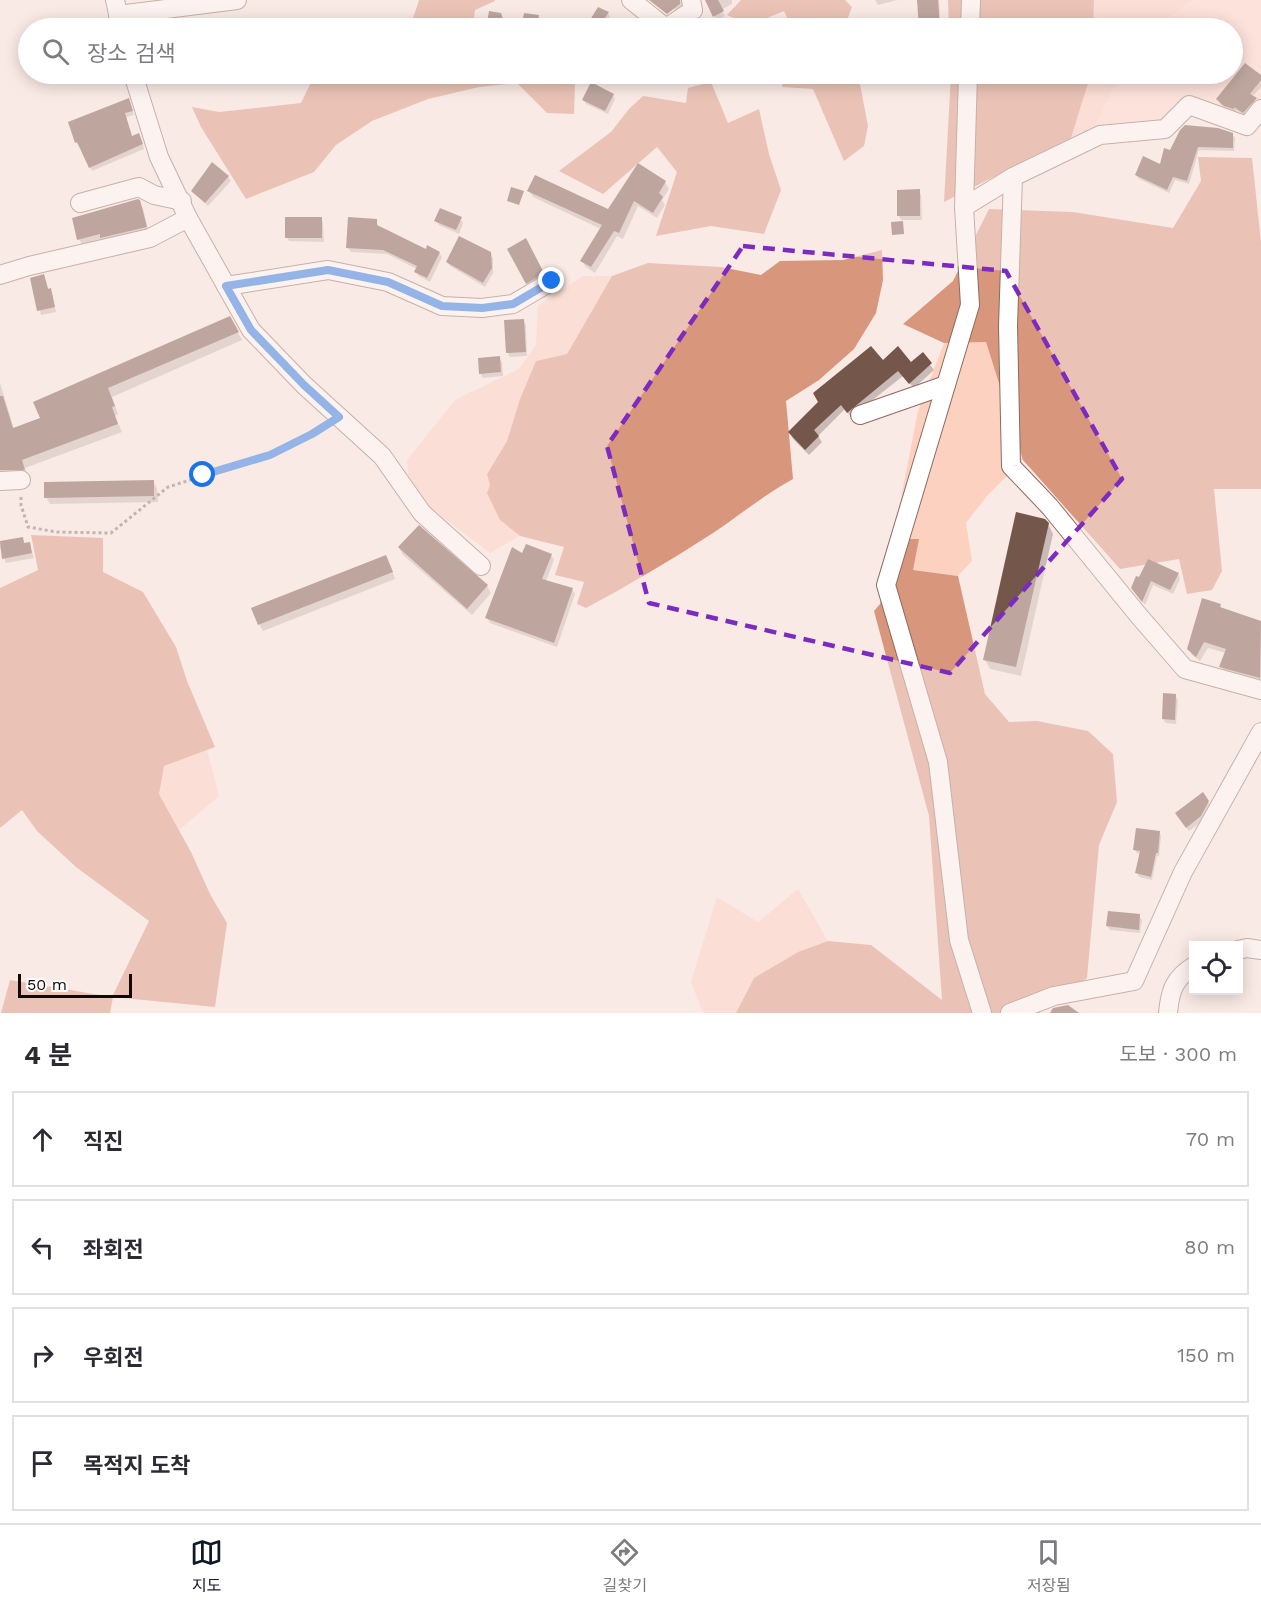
<!DOCTYPE html>
<html lang="ko">
<meta charset="utf-8">
<style>
:root{--surface:#fff;--page:#f7f7f7;--text:#2b2b33;--muted:#7c7c81;--line:#e1e1e2;--accent:#111827}
body{margin:0;font-family:"Work Sans","Noto Sans KR",sans-serif;background:var(--page);color:var(--text)}
.controls{position:absolute;right:18px;bottom:18px;display:grid;overflow:hidden;border-radius:0px;box-shadow:0 3px 15px #0003}
.controls button{width:54px;height:54px;display:grid;place-items:center;padding:0;border:0;border-bottom:2px solid var(--line);background:var(--surface);color:var(--text);font:30px sans-serif}
.scale{position:absolute;left:18px;bottom:15px;width:114px;box-sizing:border-box;padding-left:6px;border:3px solid #140805;border-top:0;font-size:16px;line-height:21px;white-space:nowrap;color:#140805;-webkit-text-stroke:4px #fff;paint-order:stroke}
.stop{position:absolute;width:18px;height:18px;margin:-14px;border:4px solid #1a73e8;border-radius:50%;background:#fff}
.stop.end{background:#1a73e8;border-color:#fff;box-shadow:0 2px 6px #0008}
.list{margin:0;padding:0;list-style:none}
h2{display:flex;justify-content:space-between;align-items:center;height:78px;margin:0;padding:0 24px;font-size:26px}
h2 small{font-size:20px;font-weight:400;color:var(--muted)}
.list li{display:grid;grid-template-columns:39px 1fr auto;gap:18px;align-items:center;box-sizing:border-box;height:96px;margin:0 12px 12px;padding:0 12px;border:2px solid var(--line);border-radius:0px}
.list b{display:block;font-size:22px;white-space:nowrap}
.list em{font-size:20px;font-style:normal;color:var(--muted)}
.icon{flex:none;width:33px;height:33px;fill:none;stroke:currentColor;stroke-width:2;stroke-linecap:round;stroke-linejoin:round}
.map{position:relative;flex:none;width:1261px;height:1013px;overflow:hidden}
.search{position:absolute;background:var(--surface);box-shadow:0 3px 15px #0003;left:18px;right:18px;top:18px;height:66px;display:flex;align-items:center;gap:15px;box-sizing:border-box;padding:0 21px;border-radius:33px;color:var(--muted);font-size:22px}
.sheet{height:510px;background:var(--surface)}
nav{display:flex;justify-content:space-around;align-items:center;box-sizing:border-box;height:84px;border-top:2px solid var(--line);background:var(--surface);font-size:16px;color:var(--muted)}
nav a{display:grid;justify-items:center;gap:3px}
nav .on{color:var(--accent)}
.map>svg:first-child{display:block}
.built{fill:#fedacc}
.green{fill:#fdd1c0}
.forest{fill:#d8967c}
.shadow{fill:#0003}
.building{fill:#75564a}
.lines{fill:none;stroke-linecap:round;stroke-linejoin:round}
.minor-casing{stroke:#8c6b5f;stroke-width:20}
.path{stroke:#81736f;stroke-width:3;stroke-dasharray:3 3;stroke-linecap:butt}
.minor{stroke:#fff;stroke-width:18}
.route{stroke:#1a73e8;stroke-width:8}
.marked{fill:none;stroke:#7b2cbf;stroke-width:4.5;stroke-dasharray:12 8;stroke-linejoin:round}
</style>
<div class="map">
<svg width="1261" height="1013" viewBox="0 0 1261 1013">
<rect width="100%" height="100%" fill="#faeae5"/>
<path class="built" d="M1192,0H1261V103L1246,121L1184,102L1160,127H1094L1121,74H1232V28H1156Z"/>
<g class="green">
<path d="M1094,0H1192L1156,28H1093Z"/>
<path d="M1091,74H1121L1094,127L1071,138Z"/>
<path d="M583,276H612L567,354L536,361L520,399L507,441L487,473L500,520L520,536L490,553L432,509L409,483L407,460L455,400L519,369L536,345L538,306Z"/>
<path d="M986,342L1023,460L987,496L966,523L972,561L958,576L913,570L893,539L918,411L944,343Z"/>
<path d="M207,750L219,796L179,830L159,794L163,766Z"/>
<path d="M798,889L828,941L798,952L754,978L736,1013H703L691,982L717,897L758,922Z"/>
</g>
<g class="forest">
<path d="M419,0H495V1L475,10L473,28H394L411,24Z"/>
<path d="M741,0H845L852,7L844,28H792L784,11L750,25L727,15Z"/>
<path d="M948,0H1094L1093,28H949Z"/>
<path d="M315,74H559L575,83L574,114L547,113L517,83L479,87L428,99L372,121L336,145L314,172L246,199L201,127L192,107L219,112L301,103Z"/>
<path d="M783,74H858L868,126L864,146L844,161L813,89L782,87Z"/>
<path d="M951,74H1091L1071,138L944,202Z"/>
<path d="M711,82L728,123L759,109L769,154L781,190L764,234L711,226L656,236L677,172L657,147L603,194L559,171L611,132L629,109L643,96L686,103L688,88Z"/>
<path d="M1198,157L1252,158L1261,242V489H1214L1222,571L1212,590L1187,594L1179,559L1120,569L1023,460L986,342L944,343L903,324L953,281L989,209L1073,212L1173,228L1201,181Z"/>
<path d="M882,250L883,280L876,313L854,349L819,380L786,401L793,479C765,494 740,515 713,533C671,560 629,585 586,608L577,604L584,582L555,575L564,547L520,536L500,520L487,493L490,485L487,474L507,441L520,399L536,361L567,354L612,276L648,263L721,267L761,275L780,261L843,260Z"/>
<path d="M31,535L103,538V572L143,592L176,647L187,681L215,747L164,766L159,794L191,852L211,896L227,923L215,1007L113,997L110,1013H1L10,980L112,997L149,921L76,867L37,831L22,810L0,828V588L38,570Z"/>
<path d="M893,539H919L913,570L958,576L985,694L1009,722L1037,721L1088,731L1113,754L1117,802L1099,845L1087,978L1039,1013H736L754,978L798,952L828,941L871,945L942,1000L929,816L874,611L880,604Z"/>
</g>
<g class="shadow">
<path d="M673,0H683L682,9L675,14Z"/>
<path d="M706,0H732V4L721,10L725,16L717,20Z"/>
<path d="M875,0H897L878,5Z"/>
<path d="M918,0H939L940,21L946,22L948,28H915L916,22L920,23Z"/>
<path d="M599,9L608,13L610,17L603,28H586Z"/>
<path d="M525,15L538,17L541,25L550,28H523Z"/>
<path d="M213,23L216,28H204Z"/>
<path d="M785,24L788,28H777Z"/>
<path d="M219,74H239L226,83Z"/>
<path d="M251,74H279L280,77L269,80L266,74L254,79Z"/>
<path d="M1132,74H1150L1141,83Z"/>
<path d="M1261,77V87L1252,97L1258,104L1246,116L1236,110V113L1228,110L1220,104L1218,99Z"/>
<path d="M612,95L615,99L608,114L586,104L584,100Z"/>
<path d="M130,103L134,115L126,117L132,138L141,139L144,149L92,171L81,145L79,146L76,142L70,123Z"/>
<path d="M1232,134L1235,138L1234,151L1199,150L1189,184L1175,180L1169,193L1139,179L1136,175L1161,166L1171,152Z"/>
<path d="M228,177L231,181L208,206L193,191Z"/>
<path d="M665,182L669,189L662,200L665,205L657,218L638,206L623,239L617,236L595,273L586,267L582,261L601,229L533,197L529,191L609,211Z"/>
<path d="M919,191L921,195L922,220H901L899,216Z"/>
<path d="M139,201L143,208L149,234L83,246L79,239Z"/>
<path d="M321,219L323,223L324,242L289,241L287,237Z"/>
<path d="M460,219L463,223L459,234L439,225L436,221Z"/>
<path d="M376,220L379,228L426,251L439,253L442,257L430,282L419,276L416,272L417,269L387,254L351,252L348,248Z"/>
<path d="M525,240L545,277L529,287L509,249Z"/>
<path d="M490,254L493,258V273L485,287L450,266L447,262Z"/>
<path d="M44,276L49,290L52,294L56,312L41,315L32,279Z"/>
<path d="M230,318L242,340L112,397L118,414L115,416L122,432L25,468L28,477L0,480V383L14,429L42,419Z"/>
<path d="M523,320L526,325L527,356L510,357L507,352Z"/>
<path d="M922,354L934,370L914,388L903,376L851,417L845,409L818,436L822,442L809,455L793,439L790,433L882,362L911,364Z"/>
<path d="M499,358L502,362L503,376L483,378L480,373Z"/>
<path d="M153,481L157,488L158,502L50,504L46,497Z"/>
<path d="M1048,524L1053,534L1021,676L990,669L985,660Z"/>
<path d="M0,534V542L22,538L25,544L29,543L34,558L6,563L0,548Z"/>
<path d="M399,548L487,586L491,593L472,615L403,555Z"/>
<path d="M523,555H551L554,560L546,581L572,589L575,594L557,647L490,623L487,618Z"/>
<path d="M390,564L395,579L263,631L259,624Z"/>
<path d="M1178,574L1180,579L1173,594L1153,585L1145,605L1135,593L1136,577Z"/>
<path d="M1220,605L1222,609L1261,622V683L1225,673L1221,667L1226,653L1208,648L1200,661L1192,655L1189,649Z"/>
<path d="M1175,695L1178,700L1176,724L1166,723L1163,719Z"/>
<path d="M1208,802L1211,807L1203,821L1189,831L1179,817Z"/>
<path d="M1159,832L1161,836L1159,856H1157L1152,880L1139,877L1137,873L1141,854L1137,853L1135,850Z"/>
<path d="M1139,916L1142,920L1140,933L1110,930L1107,926Z"/>
</g>
<g class="building">
<path d="M649,0H680V4L667,14Z"/>
<path d="M705,0H718L724,11L713,17Z"/>
<path d="M917,0H938L940,28H919Z"/>
<path d="M598,7L609,12L598,28H585Z"/>
<path d="M489,11L501,13L506,28H486Z"/>
<path d="M524,13L539,15L537,28H521Z"/>
<path d="M1245,63L1261,75V80L1250,94L1257,98L1243,113L1234,107V109L1224,106L1216,99Z"/>
<path d="M591,82L614,94L605,111L582,100Z"/>
<path d="M129,98L133,111L125,113L132,136L139,133L143,144L89,168L77,142L75,143L68,122Z"/>
<path d="M1185,125L1218,128L1233,133V148L1198,147L1187,181L1173,177L1167,190L1135,175L1143,156L1160,164L1164,148L1170,150L1180,130Z"/>
<path d="M212,162L229,176L205,203L191,191Z"/>
<path d="M638,163L666,181L659,193L663,197L653,213L634,201L619,233L614,231L591,267L580,261L602,225L527,191L535,175L608,209Z"/>
<path d="M511,187L524,191L519,205L507,201Z"/>
<path d="M920,189V216H897V190Z"/>
<path d="M138,199L140,200L147,227L100,238V234L77,240L72,218Z"/>
<path d="M440,208L462,217L456,230L434,221Z"/>
<rect x="285" y="217" width="37" height="21"/>
<path d="M348,217L377,219V225L426,249L427,245L440,252L427,278L414,272L417,266L383,250L346,248Z"/>
<path d="M903,221L904,234L892,235L891,222Z"/>
<path d="M459,236L491,252L492,268L483,283L446,262Z"/>
<path d="M526,238L544,273L526,284L507,249Z"/>
<path d="M44,274L48,289L51,288L55,307L37,311L30,278Z"/>
<path d="M230,316L239,332L108,388L115,406L112,407L118,424L22,460L25,470H0V396H3L13,428L40,418L33,402Z"/>
<path d="M524,319L526,352L506,353L504,320Z"/>
<path d="M871,346L883,360L898,346L911,362L923,352L932,363L909,384L898,371L847,413L841,405L814,430L819,436L805,450L788,432L818,402L813,393Z"/>
<path d="M500,356L501,372L479,374L478,358Z"/>
<path d="M154,480V496L44,498V482Z"/>
<path d="M1016,512L1045,519L1049,523L1016,667L983,660Z"/>
<path d="M419,525L488,585L467,609L398,547Z"/>
<path d="M23,537L24,543L30,542L32,553L2,559L0,541Z"/>
<path d="M526,544L552,554L542,579L573,588L554,643L485,618L512,547L522,553Z"/>
<path d="M386,555L393,572L258,625L251,608Z"/>
<path d="M1148,559L1179,573L1170,590L1151,581L1142,602L1131,588L1136,576L1139,577Z"/>
<path d="M1202,598L1221,604L1220,607L1261,621L1260,678L1219,667L1226,649L1204,642L1196,657L1187,649Z"/>
<path d="M1163,693L1176,694L1175,720L1162,719Z"/>
<path d="M1203,792L1209,801L1201,816L1186,828L1175,813Z"/>
<path d="M1136,828L1160,831L1158,853H1156L1151,877L1135,873L1140,851L1133,850Z"/>
<path d="M1108,911L1140,914L1139,930L1106,926Z"/>
<path d="M1068,1005L1079,1013H1050L1053,1008Z"/>
</g>
<g class="lines">
<defs>
<g id="minor">
<path d="M115,0L121,28"/>
<path d="M631,0L666,28"/>
<path d="M118,15L237,0"/>
<path d="M666,28L693,10L691,0"/>
<path d="M970,28L971,0"/>
<path d="M133,74L159,157L188,218L251,330L304,385L382,456L422,513L481,566"/>
<path d="M968,74L964,207L970,305L886,585L938,762L959,940L982,1013"/>
<path d="M1013,177L1008,326L1011,466L1050,507L1139,616L1185,669L1261,690"/>
<path d="M80,203L139,187L154,195L182,201"/>
<path d="M964,207L1013,177L1100,135L1165,129L1189,105L1247,126L1261,109"/>
<path d="M0,275L29,266L150,238L188,218"/>
<path d="M226,286L328,270L388,282L442,306L482,308L513,304L552,281"/>
<path d="M860,415L946,385"/>
<path d="M0,481L21,480"/>
<path d="M1238,950L1247,948L1261,950"/>
<path d="M1010,1013L1054,996L1134,981L1183,872L1261,732"/>
<path d="M1168,1013C1170,991 1174,978 1194,966"/>
</g>
</defs>
<use href="#minor" class="minor-casing"/>
<path class="path" d="M21,497V505L28,527L57,532L111,533L168,487L270,455L326,425"/>
<use href="#minor" class="minor"/>
</g>
<g class="lines">
<path class="route" d="M203,475L270,455L312,434L339,417L304,385L251,330L226,286L328,270L388,282L442,306L482,308L513,304L552,281"/>
</g>
<path d="M0 0H1261V1013H0ZM743,246L1006,271L1122,479L950,673L649,603L607,446Z" fill="#faeae5" fill-opacity=".55" fill-rule="evenodd"/>
<path class="marked" d="M743,246L1006,271L1122,479L950,673L649,603L607,446Z"/>
</svg>
<div class="controls">
<button><svg class="icon" aria-label="locate" viewBox="0 0 24 24"><circle cx="12" cy="12" r="6"/><path d="M12 2v4M12 18v4M2 12h4M18 12h4"/></svg></button>
</div>
<div class="scale">50 m</div>
<div class="stop" style="left:203px;top:475px"></div>
<div class="stop end" style="left:552px;top:281px"></div>
<div class="search"><svg class="icon" aria-label="search" viewBox="0 0 24 24"><circle cx="10" cy="10" r="6"/><path d="M15 15l6 6"/></svg>장소 검색</div>
</div>
<section class="sheet">
<h2>4 분<small>도보 · 300 m</small></h2>
<ul class="list">
<li><svg class="icon" aria-label="ahead" viewBox="0 0 24 24"><path d="M12 20V5M6 11l6-6 6 6"/></svg><div><b>직진</b></div><em>70 m</em></li>
<li><svg class="icon" aria-label="left" viewBox="0 0 24 24"><path d="M17 20v-9H6M10 6l-5 5 5 5"/></svg><div><b>좌회전</b></div><em>80 m</em></li>
<li><svg class="icon" aria-label="right" viewBox="0 0 24 24"><path d="M7 20v-9h11M14 6l5 5-5 5"/></svg><div><b>우회전</b></div><em>150 m</em></li>
<li><svg class="icon" aria-label="arrive" viewBox="0 0 24 24"><path d="M6 21V4h12l-3 4 3 4H6"/></svg><div><b>목적지 도착</b></div></li>
</ul>
</section>
<nav>
<a class="on"><svg class="icon" aria-label="map" viewBox="0 0 24 24"><path d="M3 6l6-2 6 2 6-2v14l-6 2-6-2-6 2zM9 4v14M15 6v14"/></svg>지도</a>
<a><svg class="icon" aria-label="directions" viewBox="0 0 24 24"><path d="M12 3l9 9-9 9-9-9zM9 14v-3h6M13 9l2 2-2 2"/></svg>길찾기</a>
<a><svg class="icon" aria-label="saved" viewBox="0 0 24 24"><path d="M7 4h10v16l-5-4-5 4z"/></svg>저장됨</a>
</nav>
